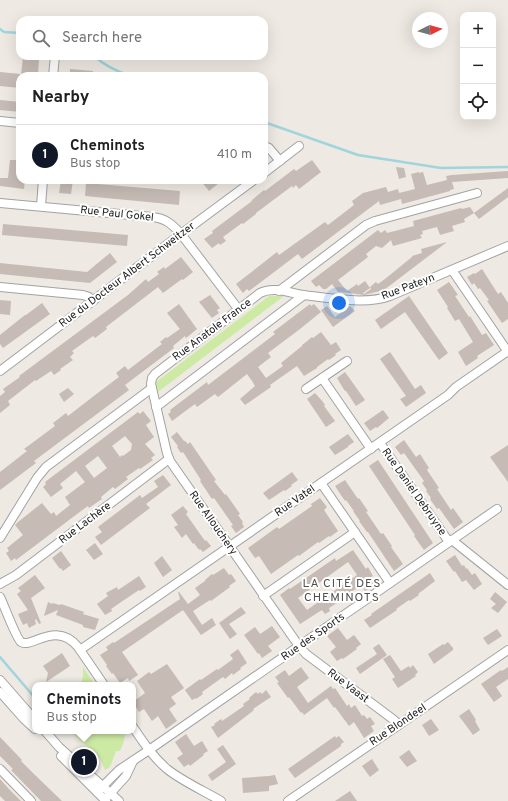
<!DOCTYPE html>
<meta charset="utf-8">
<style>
:root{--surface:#fff;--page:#f2f2f2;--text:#202124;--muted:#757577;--line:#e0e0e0;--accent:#111827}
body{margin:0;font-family:Overpass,sans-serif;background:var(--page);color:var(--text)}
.controls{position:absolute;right:12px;top:12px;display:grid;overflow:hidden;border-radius:8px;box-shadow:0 4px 16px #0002}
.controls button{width:36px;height:36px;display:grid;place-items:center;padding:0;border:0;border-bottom:1px solid var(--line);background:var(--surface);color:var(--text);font:20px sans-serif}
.compass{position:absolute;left:412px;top:12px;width:36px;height:36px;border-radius:50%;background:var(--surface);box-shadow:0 4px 16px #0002;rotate:84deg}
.you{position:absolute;left:339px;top:303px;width:14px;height:14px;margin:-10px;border:3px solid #fff;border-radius:50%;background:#1a73e8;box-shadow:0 0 0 6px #1a73e833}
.badge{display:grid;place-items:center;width:26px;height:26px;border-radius:50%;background:var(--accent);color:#fff;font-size:13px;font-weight:700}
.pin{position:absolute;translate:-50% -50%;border:2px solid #fff;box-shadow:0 1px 4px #0006}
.popup{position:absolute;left:32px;top:682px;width:104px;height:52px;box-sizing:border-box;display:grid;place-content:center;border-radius:8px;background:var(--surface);filter:drop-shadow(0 1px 3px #0005);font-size:13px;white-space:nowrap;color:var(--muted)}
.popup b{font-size:15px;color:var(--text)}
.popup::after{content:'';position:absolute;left:50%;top:100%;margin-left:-8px;border:8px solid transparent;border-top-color:var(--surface)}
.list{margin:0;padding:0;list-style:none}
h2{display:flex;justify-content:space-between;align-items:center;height:52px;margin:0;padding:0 16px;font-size:17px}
h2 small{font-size:13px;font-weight:400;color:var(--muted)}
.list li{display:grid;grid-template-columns:26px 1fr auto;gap:12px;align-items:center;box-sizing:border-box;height:60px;padding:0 16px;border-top:1px solid var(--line)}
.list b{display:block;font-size:15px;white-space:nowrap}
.list p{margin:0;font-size:13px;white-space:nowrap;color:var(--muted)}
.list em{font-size:13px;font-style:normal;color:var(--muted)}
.icon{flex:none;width:22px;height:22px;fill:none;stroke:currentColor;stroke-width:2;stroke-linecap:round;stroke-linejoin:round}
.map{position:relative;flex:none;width:508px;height:801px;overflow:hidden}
.search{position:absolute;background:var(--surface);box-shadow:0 4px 16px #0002;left:16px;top:16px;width:252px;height:44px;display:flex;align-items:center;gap:10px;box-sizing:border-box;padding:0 14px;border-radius:12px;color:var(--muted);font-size:15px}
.panel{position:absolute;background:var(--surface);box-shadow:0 4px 16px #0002;left:16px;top:72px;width:252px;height:112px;border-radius:12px}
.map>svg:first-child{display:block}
.grass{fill:#cdeaa5}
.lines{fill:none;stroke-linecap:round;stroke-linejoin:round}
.stream{stroke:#a0d5dd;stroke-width:2.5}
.building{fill:#c6bbb5;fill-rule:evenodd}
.minor-casing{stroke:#a3a3a3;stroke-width:10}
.minor{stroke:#fff;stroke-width:8}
.labels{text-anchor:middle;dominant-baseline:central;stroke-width:4;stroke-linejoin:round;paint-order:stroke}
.street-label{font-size:11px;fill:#1c1c1c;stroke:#fff}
.neighbourhood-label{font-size:12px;letter-spacing:1px;fill:#4f4f4f;stroke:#fff}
</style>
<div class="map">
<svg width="508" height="801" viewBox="0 0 508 801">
<rect width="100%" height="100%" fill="#eee9e2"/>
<g class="grass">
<path d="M269,296H284L158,392L156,382Z"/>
<path d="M83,667L95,685H81L83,676Z"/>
<path d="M70,731H125C125,738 123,745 120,751H116L110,767L105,770L100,758Z"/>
</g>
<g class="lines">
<g class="stream">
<path d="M0,29L4,32L20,33"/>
<path d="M94,56C105,66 116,71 130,76"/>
<path d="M264,122L358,155L441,168L508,167"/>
<path d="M0,657L35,698"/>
</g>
</g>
<g class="building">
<path d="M23,56H34V57L39,58L38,76H21Z"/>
<path d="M70,69L93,71V76H70Z"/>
<path d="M0,72L20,74V88L0,86Z"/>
<path d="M0,100L20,102V112L0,110Z"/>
<path d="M10,160H20V180H25L24,189L0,186V178H8Z"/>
<path d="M312,160L321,172L299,189L296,185L293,188L292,186L256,213V214L243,224L242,223L223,237L226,241L220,245L219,243L212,248L204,239L213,233L212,231L252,201V200L264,190L265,191L294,169L296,171Z"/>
<path d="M396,167L404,168L406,177L399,179Z"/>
<path d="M508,171V178L452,182L454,189L450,190V191L402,204L401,199L380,205L379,201L302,259L298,254L249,291L247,289L243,293L236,284L277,252L279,255L325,222L328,225L354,205L352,201L363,193L386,187L388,192L398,189L399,193L415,189L411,174L419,172V173L423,172L427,185L447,180L446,176L452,175Z"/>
<path d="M61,180H73L71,194L59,193Z"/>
<path d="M200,180H223L209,191Z"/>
<path d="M86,183L180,191L179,205L85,196Z"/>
<path d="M508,188V197L479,219L474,213L464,219L465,222L452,226L454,231L440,235L437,227L422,231L423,234L420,235L422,238L393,246L391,240L382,248L376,246L366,254L368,257L338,280L347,291L357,284L358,286L365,281L370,288L363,293L364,294L371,289L370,287L376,282L378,284L385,279L412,257V256L422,253L421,249L447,242L384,290L364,295L349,293L338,292L332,284L326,289H323L319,285L316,287L311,281L378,230L381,233L385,230L387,233L414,226L413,221L461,208L462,209L470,207L474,213Z"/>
<path d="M3,224L128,235L127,246L2,235Z"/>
<path d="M110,253L117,262L90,283L0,274V263L87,272Z"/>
<path d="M181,257L193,272L183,280L182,279L163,293L158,287L106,327L107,329L95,338L93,336L72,351L74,353L70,357L73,360L60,369L61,370L54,375L51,371L36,381L35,380L8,401L10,405L0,413V396L5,392L3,389L20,377L19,376L128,295L146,279L148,282L159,274L157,272L164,267L165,269Z"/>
<path d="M482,269L498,294L501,292L508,303V319L502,323L487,301L489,300L480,288L478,289L474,283L472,285L467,277L474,273L475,274Z"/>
<path d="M449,282L458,295L455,296L469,317L470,316L482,335L486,333L494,345L477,356L478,358L466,366L458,352L473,342L459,319L455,321L447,308L448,307L437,290Z"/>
<path d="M210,295L220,308L217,310L219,313L212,318L199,302Z"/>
<path d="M409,296L448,353L439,360L405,312L381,329L375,320Z"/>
<path d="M0,300L11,301L10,315L0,314Z"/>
<path d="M42,303L50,314L3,348L0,344V335L25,315H26Z"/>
<path d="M179,304L197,329L186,338L185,336L173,346L174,348L125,385L129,390L34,461L36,463L0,490V472L27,451L24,449L55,426L53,423L66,413L68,416L99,392L119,377L116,373L125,366L128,370L162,344L160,342L166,337L167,338L180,329L167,313Z"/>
<path d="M310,304L311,306L314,304L321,312L300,329L268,353L271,357L258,367L266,378L283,366L281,363L302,346V345L306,342L312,337L313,338L321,332L331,345L336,342L341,350L335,354L336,355L329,360L328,359L317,367V368L304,376L297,366L270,385L271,387L245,405L240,399L255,386L252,381L247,374L218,397L215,394L197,407L195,404L172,421L168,414L171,412L170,410L207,382L208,385L275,334L273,332Z"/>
<path d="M327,306L335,317L350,306L355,311L333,327L321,310Z"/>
<path d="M390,352L415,389L421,385L426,393L406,407L400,399L406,396L380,359Z"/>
<path d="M345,372L365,400L356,406L346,391H345L343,388L337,378Z"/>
<path d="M68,388L74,394L64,402L59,394Z"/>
<path d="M315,393L323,402L325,405L324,406L335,421L326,427L307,399Z"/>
<path d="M383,410L389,418L377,428L376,427L370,431L364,423Z"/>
<path d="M143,411L151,421L146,425L154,437L145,444L155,455L151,458L153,460L140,469L139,468L126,477L128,479L115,489L113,487L101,497L102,499L96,503L89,508L88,506L85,508L16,560L15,558L11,561L6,553L9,551L7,548L23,535L15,525L18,522L42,503L51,514L54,512L56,516L70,505L65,497L85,482L76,471L60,484L63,488L51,497L43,487L46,484L45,482L138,412L140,414ZM125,436L132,444L131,450L123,456L122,455L120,457L112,446ZM98,456L107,468L94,478L85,466Z"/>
<path d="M177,432L184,441H185L188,444L190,442L216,480L214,481L225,495L226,494L240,514L238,515L243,522L242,523L244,527L236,533L231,526L233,525L214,498L212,499L200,481L201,480L183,452L181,453L177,447L178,446L171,437Z"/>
<path d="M348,434L354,442L348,446V447L335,455L329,447Z"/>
<path d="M404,440L416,457L420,454L429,468L427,470L439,488L437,489L451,510L453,508L463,522L454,529L439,508L437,509L430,499L431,498L426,491L427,490L422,483L424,481L404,453L401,455L395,447Z"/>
<path d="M508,445V482L490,457Z"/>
<path d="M378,460L433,543L424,550L414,536L415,535L369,466Z"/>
<path d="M292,472L298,480L291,485L292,486L285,491L284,490L269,500L263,493Z"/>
<path d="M163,475L171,485L146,504L150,508L101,545L95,537L102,532L98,527L140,495L142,498L158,487L154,481Z"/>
<path d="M345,480L358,499L359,498L368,511L366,512L381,534L383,533L392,546L391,547L403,564L394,571L368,532H367L359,521H360L353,511H354L346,500L345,501L335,486Z"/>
<path d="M320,498L327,507L324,510L338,531L330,537L329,536L319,543L318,542L299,556L298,555L271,574L259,556L255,558L248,548L277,527L279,529L312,506L311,504Z"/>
<path d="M183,506L188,512L186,514L193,524L205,541L206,540L211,546L203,552L200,549L199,550L194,543L193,544L186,534L182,538L174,527L178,525L171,515Z"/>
<path d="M95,543L103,554L94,560L86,550Z"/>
<path d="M353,550L366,569L368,567L373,576L371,577L376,583L365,591L362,585L348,594L350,597L344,600L343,599L329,608L330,611L325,614L322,610L300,624L280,595L289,588L290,589L335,558L336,561ZM348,562L357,575L307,610L298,598Z"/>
<path d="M61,551L71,565L63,571L61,568L60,569L52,558Z"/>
<path d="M455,555L462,566L464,565L466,569L467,568L472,575L475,573L482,584L474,590L466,580L462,582L455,571L454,572L446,561Z"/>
<path d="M162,556L172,570L163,577L154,563Z"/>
<path d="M224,568L229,575L231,574L236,581L229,586L230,587L211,601L210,600L193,611L202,625L212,618L216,625L201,635L183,610L122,652L138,675L129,681L128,678L120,683L113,673L112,674L106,666L107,665L100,655L108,650L106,647L113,642L114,643L180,599L178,592H179L188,604L200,595L195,588L205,581V580L212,574L213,575Z"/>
<path d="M430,573L435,581L418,594L419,595L410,601L409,600L396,609L397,610L370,628L364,620L372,615L371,614Z"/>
<path d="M35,575L45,588L31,598L41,623L39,624L36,619L35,620L36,624L29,628L27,623L23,625L18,614L28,610L17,594L21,591L18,588Z"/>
<path d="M139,576L146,587L140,591L139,590L124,600L111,609L112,611L105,615L97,604L108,596L106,593L117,587L118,590Z"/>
<path d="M495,592L507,602L498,613L491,608L496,604L490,599Z"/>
<path d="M48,602L52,604V603L60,605L61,604L84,612L83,614L99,619L95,630L83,627V625L56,615L58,610L44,616Z"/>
<path d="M241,607L246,613L229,624L237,634L230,639L219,623Z"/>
<path d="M272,626L280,637L268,646L272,651L262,658L259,653L258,654L244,635L255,627L260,634Z"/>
<path d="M338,628L347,640L354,635L361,644L356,648L357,649L343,659L342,658L337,661L330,652L336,647L327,636Z"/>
<path d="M497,629L502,636L488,645L483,638Z"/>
<path d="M448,642L453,648V650L434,664L428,654L443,644L444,645Z"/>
<path d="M379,644L387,655L360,674L356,668L377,654L373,648Z"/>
<path d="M238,649L247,663L240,668L241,669L233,675L232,673L225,679L223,677L202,692L203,694L196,699V698L192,700L185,690L200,679L201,680L217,669L218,670L233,659L230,655Z"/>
<path d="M62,653L70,666L46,682L48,673L43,666Z"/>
<path d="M390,655L401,671L409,666L410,668L413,665L418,672L415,675L416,676L398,688L392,679L395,677L383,659Z"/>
<path d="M167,664L184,688L171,697L176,704L169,709L177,721L166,729L158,716L152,721L144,709L139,712L133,702L145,693L137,681L149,672L151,674Z"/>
<path d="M301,667L309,678L297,687L308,703L331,686L333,689L335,688L347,706L349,704L351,708L355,705L362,716L364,715L367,719L370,717L375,724L371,726L374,731L364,738L354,722L349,726L335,707L334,708L327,698L304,715L302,712L301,713L289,697L288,698L277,683L279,682L275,677L285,670L289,676Z"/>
<path d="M508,667V679L496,687L502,696L494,702L481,684L501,670L502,671Z"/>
<path d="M266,690L271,697L253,709L254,710L249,714L218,738L211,727L215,725L214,724L221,719L222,721L244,706L243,704L250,699L249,698L256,692L258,694L260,692L262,694Z"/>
<path d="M469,709L476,720L475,721L480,730L473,735L459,716Z"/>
<path d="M431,719L439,730L429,736L422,725Z"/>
<path d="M186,734L194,746L202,741L208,751L203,754L204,755L190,766L189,764L184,767L177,758L183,754L175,742Z"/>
<path d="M335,736L336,738L339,736L344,742L341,744V746L295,778L288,769Z"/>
<path d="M0,737L22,760L21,761L35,775L62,801H41L11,770L13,769L0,756Z"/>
<path d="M223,745L236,764L212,781L208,775L226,762L217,749Z"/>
<path d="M409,750L417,761L407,767L399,757Z"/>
<path d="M372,759L379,770L370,777L362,766Z"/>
<path d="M275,775L278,784L269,786V791L243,793L242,778L269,776Z"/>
<path d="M0,779L8,788L21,801H5L0,796Z"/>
<path d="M350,791L357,801H335Z"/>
</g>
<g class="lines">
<defs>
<g id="minor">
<path d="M53,76L55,56"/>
<path d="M0,121L20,123"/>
<path d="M264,146L269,148L280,161"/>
<path d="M264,173L299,146"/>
<path d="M0,203L152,217C165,218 172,224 181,234L239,310"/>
<path d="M41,206L43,180"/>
<path d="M452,270L508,352"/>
<path d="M0,287L83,295L89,297L93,301"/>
<path d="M279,291L366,225L375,221L477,193"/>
<path d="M0,371L181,234L254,180"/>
<path d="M322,378L371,449"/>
<path d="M306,389L347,361"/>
<path d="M156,407L304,295"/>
<path d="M380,443L449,542"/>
<path d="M321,483L390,583"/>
<path d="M0,538L37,478L46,467L152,388"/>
<path d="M452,540L508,585"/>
<path d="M0,584L16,575L169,459"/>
<path d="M263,596L355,532"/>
<path d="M0,597C4,605 16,638 21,642C31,649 56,620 78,647L104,685"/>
<path d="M80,650L448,395L456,387L508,351"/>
<path d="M0,680L35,720"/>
<path d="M0,692L24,719L35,729"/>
<path d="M399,725L394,720L306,654L299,646L170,461L167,453L151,384L152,378L155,374L260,293C273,286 290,293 303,295C329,298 366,305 390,296L508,246"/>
<path d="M133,727C143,742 153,757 167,769C182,781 204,791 221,801"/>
<path d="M45,731L59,747L119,801"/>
<path d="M61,756L106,801"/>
<path d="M0,769L31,801"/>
<path d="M97,792L119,770L149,750L497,509"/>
<path d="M108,796L126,776L133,761"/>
<path d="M288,801L508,650"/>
</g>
</defs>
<use href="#minor" class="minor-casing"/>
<use href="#minor" class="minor"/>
</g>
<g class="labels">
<g class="street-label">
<text transform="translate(117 214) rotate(6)">Rue Paul Gokel</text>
<text transform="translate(127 275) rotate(-37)">Rue du Docteur Albert Schweitzer</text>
<text transform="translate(408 287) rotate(-21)">Rue Pateyn</text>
<text transform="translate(212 330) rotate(-37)">Rue Anatole France</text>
<text transform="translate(414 492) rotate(55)">Rue Daniel Debruyne</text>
<text transform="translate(295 501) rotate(-35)">Rue Vatel</text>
<text transform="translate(85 523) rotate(-37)">Rue Lachère</text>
<text transform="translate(213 523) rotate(55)">Rue Allouchery</text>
<text transform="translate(313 637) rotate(-35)">Rue des Sports</text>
<text transform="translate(348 686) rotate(37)">Rue Vaast</text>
<text transform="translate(398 725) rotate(-34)">Rue Blondeel</text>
</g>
<g class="neighbourhood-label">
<text x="342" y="584">LA CITÉ DES<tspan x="342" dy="14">CHEMINOTS</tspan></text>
</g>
</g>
</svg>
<div class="controls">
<button>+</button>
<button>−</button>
<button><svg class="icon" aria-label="locate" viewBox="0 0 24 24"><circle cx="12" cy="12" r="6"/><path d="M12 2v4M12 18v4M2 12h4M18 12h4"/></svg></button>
</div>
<svg class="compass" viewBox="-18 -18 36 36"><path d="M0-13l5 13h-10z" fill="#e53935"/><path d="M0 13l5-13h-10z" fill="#757577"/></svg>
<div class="you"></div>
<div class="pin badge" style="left:84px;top:762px">1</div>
<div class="popup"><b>Cheminots</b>Bus stop</div>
<div class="search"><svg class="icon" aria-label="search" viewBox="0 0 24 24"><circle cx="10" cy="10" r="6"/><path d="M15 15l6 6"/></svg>Search here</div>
<section class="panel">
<h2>Nearby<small></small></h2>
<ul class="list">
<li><span class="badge">1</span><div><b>Cheminots</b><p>Bus stop</p></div><em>410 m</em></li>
</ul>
</section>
</div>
